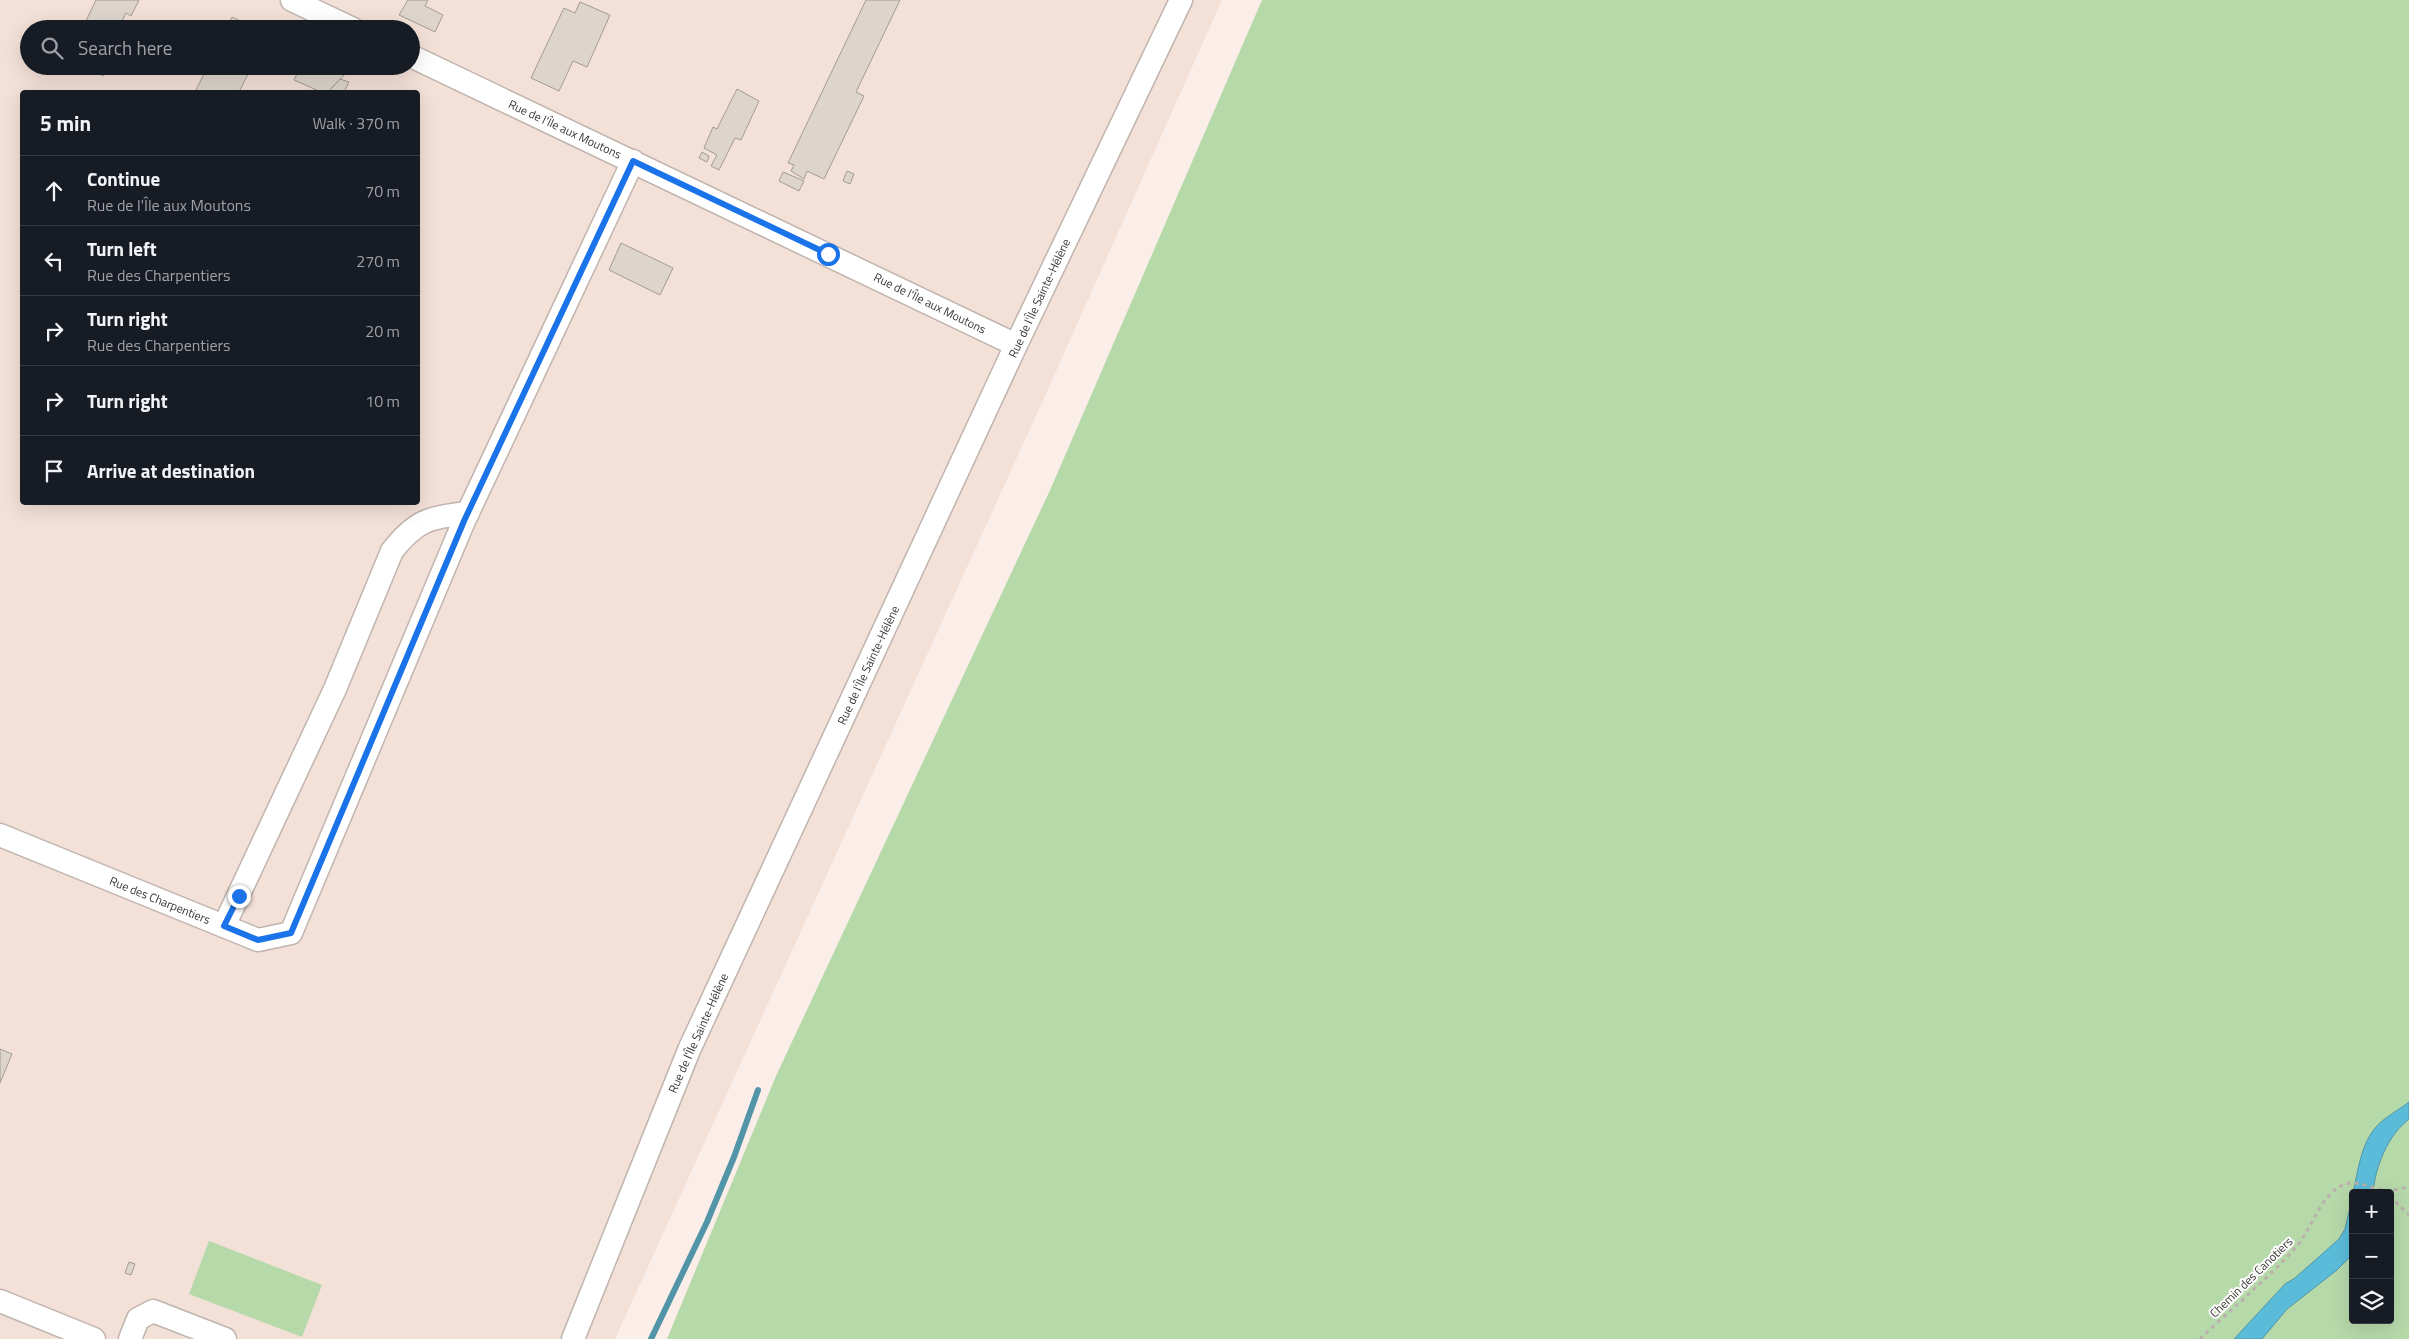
<!DOCTYPE html>
<meta charset="utf-8">
<style>
:root{--surface:#171b24;--page:#242831;--text:#f1f3f6;--muted:#9ea1a6;--line:#363941}
body{margin:0;font-family:"Titillium Web",sans-serif;background:var(--page);color:var(--text)}
.controls{position:absolute;right:15px;bottom:15px;display:grid;overflow:hidden;border-radius:5px;box-shadow:0 5px 20px #0002}
.controls button{width:45px;height:45px;display:grid;place-items:center;padding:0;border:0;border-bottom:1px solid var(--line);background:var(--surface);color:var(--text);font:25px sans-serif}
.stop{position:absolute;width:15px;height:15px;margin:-11px;border:4px solid #1a73e8;border-radius:50%;background:#fff}
.stop.end{background:#1a73e8;border-color:#fff;box-shadow:0 1px 5px #0008}
.list{margin:0;padding:0;list-style:none}
h2{display:flex;justify-content:space-between;align-items:center;height:65px;margin:0;padding:0 20px;font-size:21px}
h2 small{font-size:16px;font-weight:400;color:var(--muted)}
.list li{display:grid;grid-template-columns:32px 1fr auto;gap:15px;align-items:center;box-sizing:border-box;height:70px;padding:0 20px;border-top:1px solid var(--line)}
.list b{display:block;font-size:19px;white-space:nowrap}
.list p{margin:0;font-size:16px;white-space:nowrap;color:var(--muted)}
.list em{font-size:16px;font-style:normal;color:var(--muted)}
.icon{flex:none;width:28px;height:28px;fill:none;stroke:currentColor;stroke-width:2;stroke-linecap:round;stroke-linejoin:round}
.map{position:relative;flex:none;width:2409px;height:1339px;overflow:hidden}
.search{position:absolute;background:var(--surface);box-shadow:0 5px 20px #0002;left:20px;top:20px;width:400px;height:55px;display:flex;align-items:center;gap:12px;box-sizing:border-box;padding:0 18px;border-radius:28px;color:var(--muted);font-size:19px}
.panel{position:absolute;background:var(--surface);box-shadow:0 5px 20px #0002;left:20px;top:90px;width:400px;height:415px;border-radius:5px}
.map>svg:first-child{display:block}
.built{fill:#f3e0d7;fill-rule:evenodd}
.green{fill:#b6d9aa;fill-rule:evenodd}
.water{fill:#5bbcda;stroke:#5294a8}
.lines{fill:none;stroke-linecap:round;stroke-linejoin:round}
.stream{stroke:#5294a8;stroke-width:6}
.building{fill:#ddd5cb;stroke:#a39b92}
.minor-casing{stroke:#c0b4ae;stroke-width:25}
.path{stroke:#bbb1ac;stroke-width:3;stroke-dasharray:4 4;stroke-linecap:butt}
.minor{stroke:#fff;stroke-width:22}
.route{stroke:#1a73e8;stroke-width:6}
.labels{text-anchor:middle;dominant-baseline:central;stroke-width:4;stroke-linejoin:round;paint-order:stroke}
.street-label{font-size:12px;fill:#3c3835;stroke:#fefefe}
</style>
<div class="map">
<svg width="2409" height="1339" viewBox="0 0 2409 1339">
<rect width="100%" height="100%" fill="#fbeee8"/>
<path class="built" d="M0,0H1222L1045,396L615,1339H0ZM29,29H411V66H29ZM22,92H418V502H22Z"/>
<g class="green">
<path d="M1262,0H2409V1339H667L776,1076L1051,488ZM2353,1193H2390V1320H2353Z"/>
<path d="M209,1241L322,1285L302,1337L189,1294Z"/>
</g>
<g class="water">
<path d="M2409,1102V1119C2388,1135 2375,1167 2373,1193H2353C2358,1171 2361,1143 2377,1126C2385,1117 2399,1110 2409,1102Z"/>
<path d="M2353,1194V1254L2337,1270L2287,1309L2262,1339H2234L2285,1284L2295,1278L2339,1239L2345,1229Z"/>
</g>
<g class="lines">
<path class="stream" d="M651,1339L707,1222L734,1157L758,1090"/>
</g>
<g class="building">
<path d="M96,0H139L131,16L126,13L118,29H82Z"/>
<path d="M408,0H428L425,6L443,15L435,32L399,15Z"/>
<path d="M866,0H900L856,92L864,96L824,179L807,171L804,179L791,171L794,165L788,163Z"/>
<path d="M580,2L610,15L587,67L573,61L559,91L531,78L564,8L575,13Z"/>
<path d="M232,17L257,29H226Z"/>
<path d="M83,66H107L103,76Z"/>
<path d="M208,66H252L239,92H195Z"/>
<path d="M301,66H335L347,72L328,92H321L294,80Z"/>
<path d="M340,79L349,82L344,92H328Z"/>
<path d="M737,89L759,101L741,140L735,138L719,170L711,166L717,155L704,148L713,127L717,129Z"/>
<path d="M702,152L709,156L707,162L699,158Z"/>
<path d="M847,171L854,174L850,184L843,181Z"/>
<path d="M783,172L804,181L799,191L779,181Z"/>
<path d="M621,243L673,268L660,295L609,270Z"/>
<path d="M0,1049L12,1054L0,1083Z"/>
<path d="M129,1262L135,1264L131,1275L125,1273Z"/>
</g>
<g class="lines">
<defs>
<g id="minor">
<path d="M292,0L353,29"/>
<path d="M411,56L1016,345"/>
<path d="M0,835L258,940L291,933L464,521L633,161"/>
<path d="M224,926L335,689L392,551C417,519 429,518 468,513"/>
<path d="M0,1301L94,1339"/>
<path d="M130,1339L138,1319L153,1311L225,1339"/>
<path d="M573,1339L689,1050L1016,345L1181,0"/>
</g>
</defs>
<use href="#minor" class="minor-casing"/>
<g class="path">
<path d="M2390,1196L2409,1215"/>
<path d="M2200,1339C2231,1309 2269,1278 2297,1246C2313,1227 2320,1194 2345,1184C2356,1180 2372,1188 2383,1190C2390,1192 2401,1188 2409,1187"/>
</g>
<use href="#minor" class="minor"/>
</g>
<g class="lines">
<path class="route" d="M239,896L224,926L258,940L291,933L464,521L633,161L828,254"/>
</g>
<g class="labels">
<g class="street-label">
<text transform="translate(565 129) rotate(25)">Rue de l'Île aux Moutons</text>
<text transform="translate(1039 298) rotate(-65)">Rue de l'Île Sainte-Hélène</text>
<text transform="translate(930 303) rotate(26)">Rue de l'Île aux Moutons</text>
<text transform="translate(868 665) rotate(-65)">Rue de l'Île Sainte-Hélène</text>
<text transform="translate(160 900) rotate(22)">Rue des Charpentiers</text>
<text transform="translate(698 1033) rotate(-66)">Rue de l'Île Sainte-Hélène</text>
<text transform="translate(2251 1277) rotate(-44)">Chemin des Canotiers</text>
</g>
</g>
</svg>
<div class="controls">
<button>+</button>
<button>−</button>
<button><svg class="icon" aria-label="layers" viewBox="0 0 24 24"><path d="M12 4l9 5-9 5-9-5zM3 14l9 5 9-5"/></svg></button>
</div>
<div class="stop" style="left:828px;top:254px"></div>
<div class="stop end" style="left:239px;top:896px"></div>
<div class="search"><svg class="icon" aria-label="search" viewBox="0 0 24 24"><circle cx="10" cy="10" r="6"/><path d="M15 15l6 6"/></svg>Search here</div>
<section class="panel">
<h2>5 min<small>Walk · 370 m</small></h2>
<ul class="list">
<li><svg class="icon" aria-label="ahead" viewBox="0 0 24 24"><path d="M12 20V5M6 11l6-6 6 6"/></svg><div><b>Continue</b><p>Rue de l'Île aux Moutons</p></div><em>70 m</em></li>
<li><svg class="icon" aria-label="left" viewBox="0 0 24 24"><path d="M17 20v-9H6M10 6l-5 5 5 5"/></svg><div><b>Turn left</b><p>Rue des Charpentiers</p></div><em>270 m</em></li>
<li><svg class="icon" aria-label="right" viewBox="0 0 24 24"><path d="M7 20v-9h11M14 6l5 5-5 5"/></svg><div><b>Turn right</b><p>Rue des Charpentiers</p></div><em>20 m</em></li>
<li><svg class="icon" aria-label="right" viewBox="0 0 24 24"><path d="M7 20v-9h11M14 6l5 5-5 5"/></svg><div><b>Turn right</b></div><em>10 m</em></li>
<li><svg class="icon" aria-label="arrive" viewBox="0 0 24 24"><path d="M6 21V4h12l-3 4 3 4H6"/></svg><div><b>Arrive at destination</b></div></li>
</ul>
</section>
</div>
